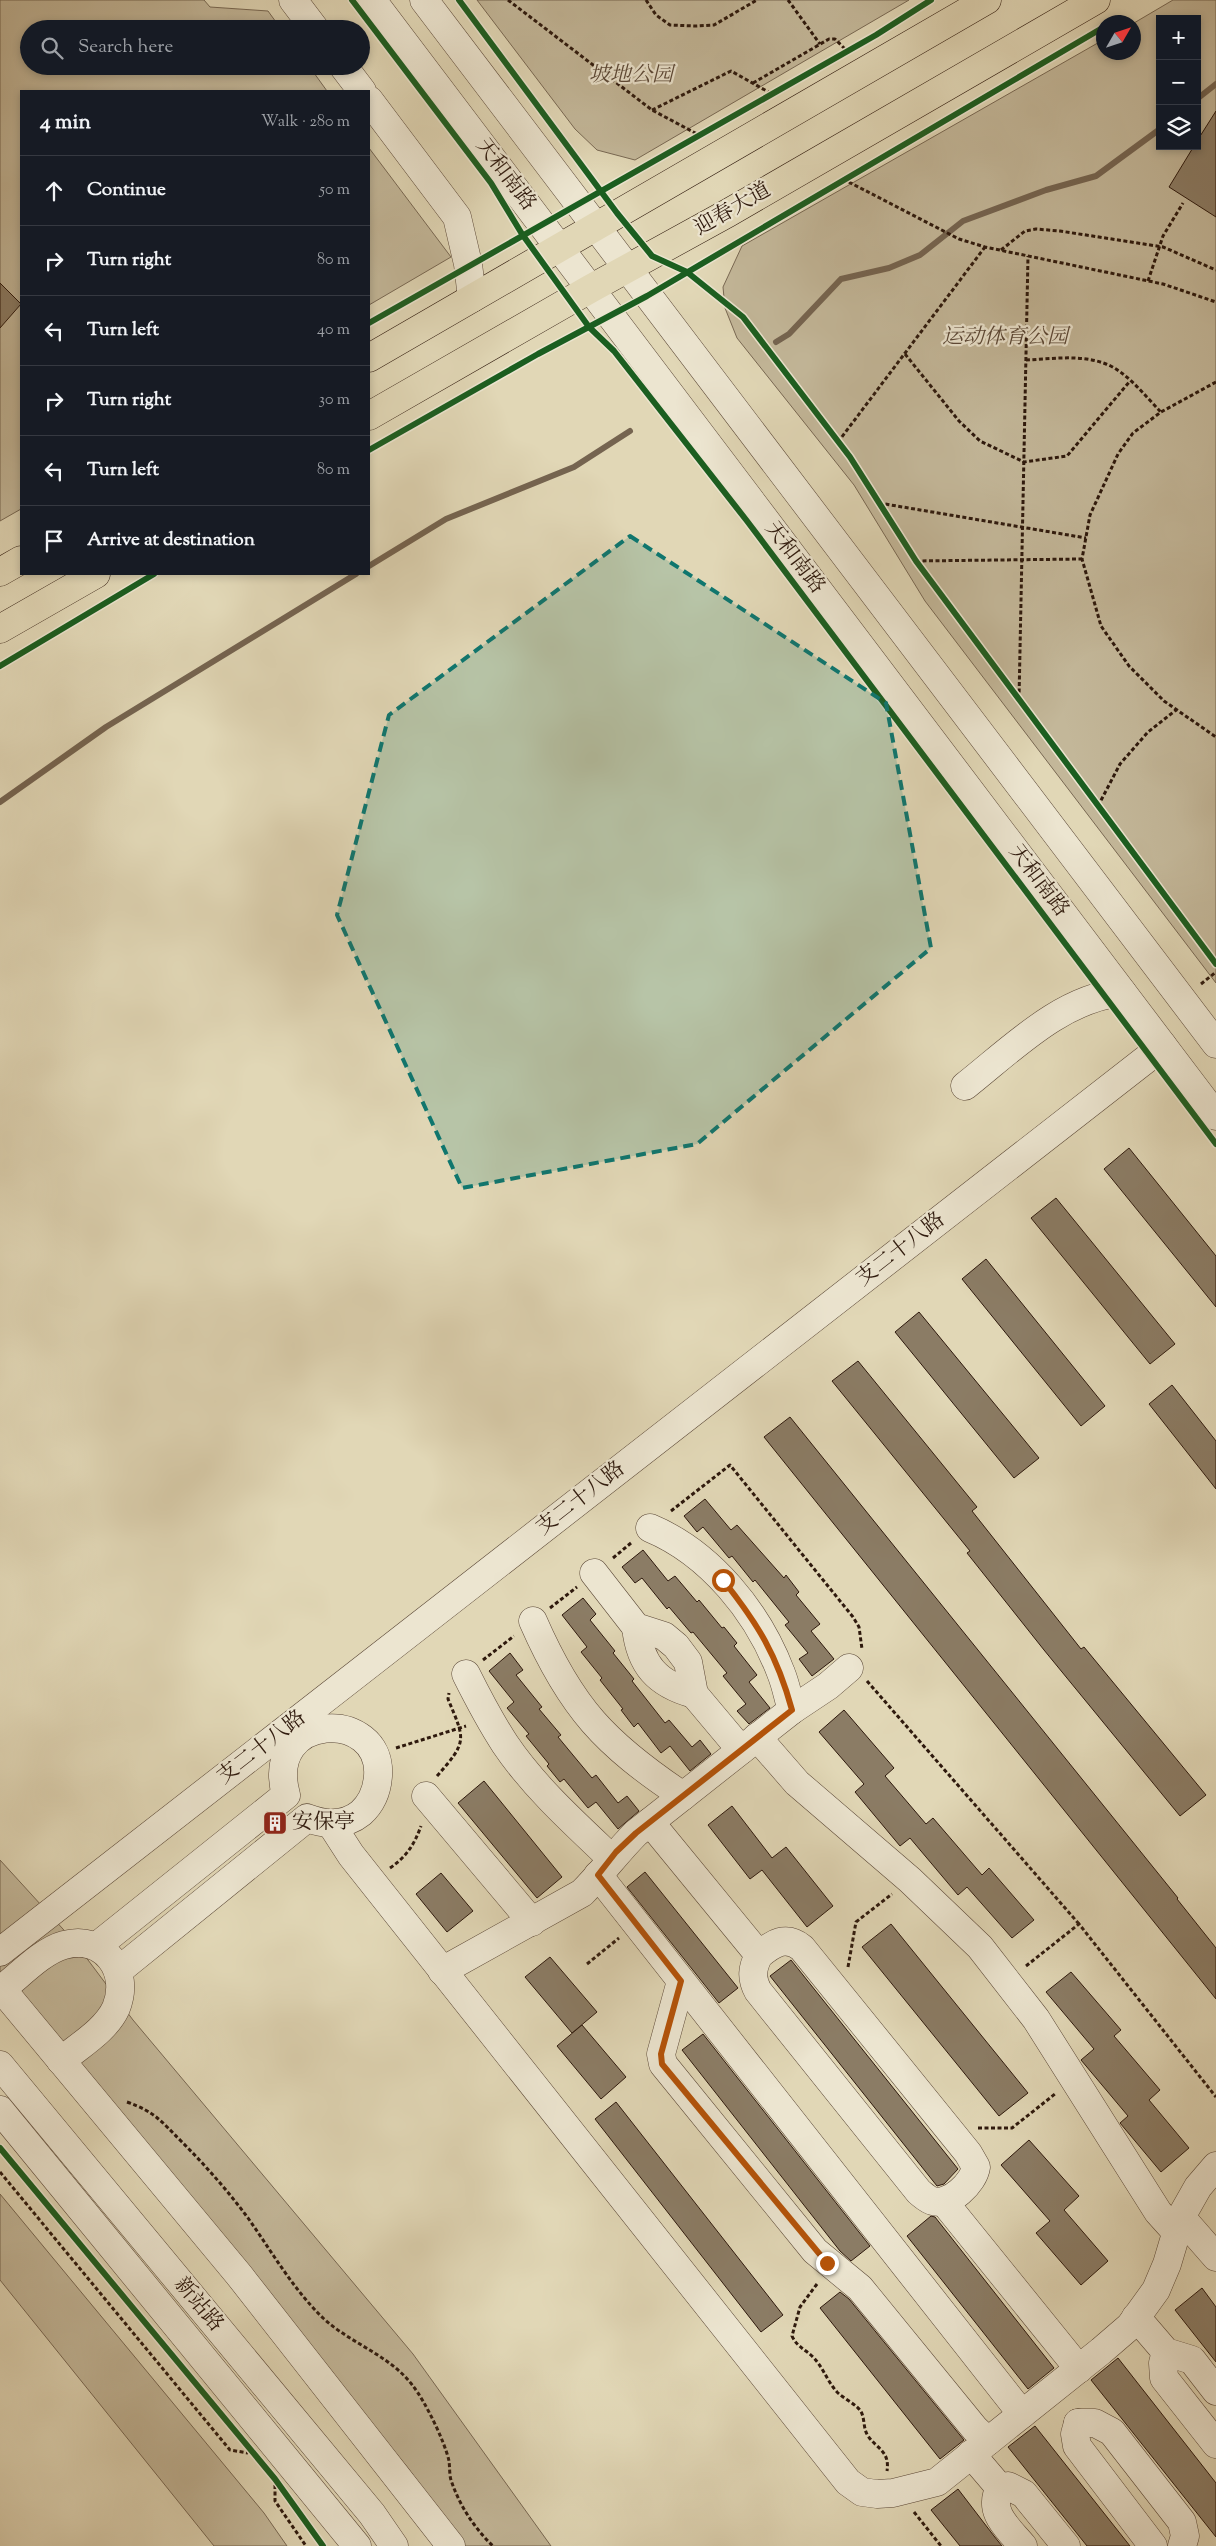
<!DOCTYPE html>
<meta charset="utf-8">
<style>
:root{--surface:#171b24;--page:#20242c;--text:#f1f3f6;--muted:#9ea1a6;--line:#363941}
body{margin:0;font-family:"Sorts Mill Goudy","Noto Serif SC",serif;background:var(--page);color:var(--text)}
.controls{position:absolute;right:15px;top:15px;display:grid;overflow:hidden;border-radius:0px;box-shadow:0 2px 8px #0003}
.controls button{width:45px;height:45px;display:grid;place-items:center;padding:0;border:0;border-bottom:1px solid var(--line);background:var(--surface);color:var(--text);font:25px sans-serif}
.compass{position:absolute;left:1096px;top:15px;width:45px;height:45px;border-radius:50%;background:var(--surface);box-shadow:0 2px 8px #0003;rotate:51deg}
.stop{position:absolute;width:15px;height:15px;margin:-11px;border:4px solid #b45309;border-radius:50%;background:#fff}
.stop.end{background:#b45309;border-color:#fff;box-shadow:0 1px 5px #0008}
.list{margin:0;padding:0;list-style:none}
h2{display:flex;justify-content:space-between;align-items:center;height:65px;margin:0;padding:0 20px;font-size:21px}
h2 small{font-size:16px;font-weight:400;color:var(--muted)}
.list li{display:grid;grid-template-columns:32px 1fr auto;gap:15px;align-items:center;box-sizing:border-box;height:70px;padding:0 20px;border-top:1px solid var(--line)}
.list b{display:block;font-size:19px;white-space:nowrap}
.list em{font-size:16px;font-style:normal;color:var(--muted)}
.icon{flex:none;width:28px;height:28px;fill:none;stroke:currentColor;stroke-width:2;stroke-linecap:round;stroke-linejoin:round}
.map{position:relative;flex:none;width:1216px;height:2546px;overflow:hidden}
.search{position:absolute;background:var(--surface);box-shadow:0 2px 8px #0003;left:20px;top:20px;width:350px;height:55px;display:flex;align-items:center;gap:12px;box-sizing:border-box;padding:0 18px;border-radius:28px;color:var(--muted);font-size:19px}
.panel{position:absolute;background:var(--surface);box-shadow:0 2px 8px #0003;left:20px;top:90px;width:350px;height:485px;border-radius:0px}
.map>svg:first-child{display:block}
.green{fill:#c3b799;stroke:#786853;fill-rule:evenodd}
.lines{fill:none;stroke-linecap:round;stroke-linejoin:round}
.stream{stroke:#756450;stroke-width:6}
.building{fill:#8b7c65;stroke:#2e190d}
.minor-casing{stroke:#5b4837;stroke-width:29}
.major-casing{stroke:#2e190d;stroke-width:29}
.path{stroke:#2e190d;stroke-width:3;stroke-dasharray:4 2.5;stroke-linecap:butt}
.minor{stroke:#ece5d0;stroke-width:28}
.major{stroke:#e1d7b6;stroke-width:28}
.cycleway-casing{stroke:#ece5d0;stroke-width:9}
.cycleway{stroke:#1b5e20;stroke-width:6}
.route{stroke:#b45309;stroke-width:6}
.marked{fill:#0f766e;fill-opacity:0.2;stroke:#0f766e;stroke-width:4;stroke-dasharray:10 6;stroke-linejoin:round}
.labels{text-anchor:middle;dominant-baseline:central;stroke-width:4.5;stroke-linejoin:round;paint-order:stroke}
.park-label{font-size:21px;font-style:italic;fill:#5b4837;stroke:#ece5d0}
.street-label{font-size:21px;fill:#2e190d;stroke:#ece5d0}
.poi-label{font-size:21px;fill:#2e190d;stroke:#ece5d0;text-anchor:start}
</style>
<div class="map">
<svg width="1216" height="2546" viewBox="0 0 1216 2546">
<rect width="100%" height="100%" fill="#e1d7b6"/>
<filter id="stains"><feTurbulence type="fractalNoise" baseFrequency=".004" numOctaves="4"/><feColorMatrix values="0 0 0 0 .2 0 0 0 0 .09 0 0 0 0 .02 0 0 0 .5 -.17"/></filter>
<radialGradient id="worn" r=".72"><stop offset=".6" stop-color="#630" stop-opacity="0"/><stop offset="1" stop-color="#630" stop-opacity=".3"/></radialGradient>
<g class="green">
<path d="M0,0H204L210,7L268,11L281,29H29V66H309L327,91H21V509L0,521Z"/>
<path d="M477,0H909L635,160L597,150L575,129Z"/>
<path d="M1173,0H1216V983L925,601L854,485L737,338L725,308L723,287L742,246L1103,40L1104,52H1134V23ZM1160,19H1197V146H1160Z"/>
<path d="M369,148L451,257L369,305Z"/>
<path d="M0,1860L73,1940L133,2020L413,2354L551,2546H464L408,2468L0,1973Z"/>
<path d="M0,2194L264,2513L287,2546H214L0,2280Z"/>
</g>
<g class="lines">
<g class="stream">
<path d="M1197,99L1216,84"/>
<path d="M776,342L789,334L841,279L889,268L920,255L963,221L1046,190L1096,176L1160,129"/>
<path d="M369,566L446,519L574,467L630,431"/>
<path d="M0,802L106,727L356,574"/>
</g>
</g>
<g class="building">
<path d="M1216,111V217L1169,187L1194,146H1197V141Z"/>
<path d="M0,283L21,304L0,328Z"/>
<path d="M1129,1148L1216,1256V1307L1104,1169Z"/>
<path d="M1056,1198L1175,1344L1150,1364L1031,1218Z"/>
<path d="M986,1259L1105,1406L1081,1426L962,1279Z"/>
<path d="M919,1312L1039,1458L1014,1478L895,1332Z"/>
<path d="M858,1361L977,1507L972,1511L1081,1649L1084,1647L1206,1795L1180,1816L1044,1650L967,1553L970,1551L832,1381Z"/>
<path d="M1172,1385L1216,1441V1489L1149,1404Z"/>
<path d="M790,1417L1178,1898L1177,1899L1216,1948V1999L764,1437Z"/>
<path d="M705,1499L731,1530L737,1525L784,1578L786,1575L799,1592L796,1595L820,1624L811,1631L834,1659L812,1676L799,1659L808,1653L785,1625L789,1622L755,1580L753,1582L732,1556L729,1558L703,1527L697,1532L684,1516Z"/>
<path d="M643,1550L668,1581L675,1576L697,1602L699,1600L722,1628L724,1627L737,1643L734,1646L757,1675L749,1682L770,1708L749,1724L737,1711L746,1704L723,1676L727,1673L693,1632L691,1633L669,1607L667,1609L642,1578L635,1583L622,1567Z"/>
<path d="M583,1598L596,1614L590,1620L615,1651L613,1653L634,1679L632,1681L665,1723L669,1720L692,1747L700,1740L711,1754L690,1771L670,1746L661,1753L638,1723L634,1727L621,1710L623,1709L600,1680L602,1678L581,1652L587,1647L562,1615Z"/>
<path d="M510,1653L523,1670L516,1675L542,1707L539,1709L561,1735L558,1737L592,1778L596,1775L618,1803L627,1796L639,1811L618,1829L596,1802L588,1808L564,1779L560,1782L547,1766L549,1764L526,1736L529,1734L507,1708L514,1702L489,1671Z"/>
<path d="M844,1710L894,1768L885,1776L926,1824L933,1818L982,1875L989,1868L1034,1920L1012,1938L967,1887L958,1895L910,1838L900,1846L855,1792L864,1784L819,1732Z"/>
<path d="M484,1781L562,1877L537,1898L458,1803Z"/>
<path d="M732,1806L772,1858L786,1847L833,1906L807,1927L762,1870L750,1879L708,1825Z"/>
<path d="M645,1872L738,1988L719,2003L627,1887Z"/>
<path d="M441,1873L473,1911L447,1932L416,1894Z"/>
<path d="M891,1924L1028,2093L999,2116L862,1947Z"/>
<path d="M550,1957L597,2012L572,2033L525,1977Z"/>
<path d="M791,1960L958,2169L944,2184L937,2186L770,1976Z"/>
<path d="M1071,1972L1121,2030L1114,2036L1160,2090L1149,2100L1189,2148L1161,2172L1120,2123L1128,2116L1081,2060L1094,2049L1046,1992Z"/>
<path d="M582,2025L626,2077L601,2099L557,2046Z"/>
<path d="M703,2034L870,2246L851,2261L840,2251L682,2050Z"/>
<path d="M616,2102L783,2315L761,2332L595,2119Z"/>
<path d="M1029,2140L1079,2196L1064,2210L1108,2261L1081,2285L1036,2233L1050,2221L1001,2165Z"/>
<path d="M931,2216L935,2217L1054,2368L1028,2389L907,2236Z"/>
<path d="M1202,2288L1216,2307V2362L1175,2310Z"/>
<path d="M840,2292L849,2299L964,2440L940,2459L820,2308Z"/>
<path d="M1118,2358L1216,2483V2537L1091,2380Z"/>
<path d="M1035,2426L1130,2546H1087L1008,2447Z"/>
<path d="M958,2489L994,2536L1002,2546H960L931,2510Z"/>
</g>
<g class="lines">
<defs>
<g id="minor">
<path d="M293,0L315,29"/>
<path d="M372,0L1216,1116"/>
<path d="M424,0L1216,1044"/>
<path d="M343,66L362,91"/>
<path d="M369,100L457,217L468,264L472,298"/>
<path d="M965,1086C1012,1049 1060,999 1122,992"/>
<path d="M650,1528C710,1553 758,1612 781,1673C786,1685 788,1698 792,1710"/>
<path d="M594,1573L636,1627L664,1636L676,1646L688,1662L694,1694L741,1750"/>
<path d="M533,1621C571,1708 605,1744 683,1796"/>
<path d="M636,1627C640,1665 657,1684 694,1694"/>
<path d="M466,1674C478,1698 490,1721 505,1744C534,1787 574,1823 611,1858"/>
<path d="M757,1737L797,1783L910,1880L980,1947L1036,2019L1158,2212L1176,2232"/>
<path d="M426,1796L532,1922"/>
<path d="M650,1822L759,1955C752,1968 751,1978 758,1991L919,2192C923,2195 928,2200 933,2201C950,2206 974,2182 976,2167L968,2153L802,1948C786,1935 773,1943 759,1955"/>
<path d="M331,1824L351,1855L848,2482L862,2492L877,2494L893,2493L937,2482L1101,2351L1130,2326L1156,2290L1167,2264L1181,2217L1198,2187L1216,2166"/>
<path d="M598,1875L1022,2414"/>
<path d="M97,1946L286,1795C263,1711 383,1708 378,1776C377,1791 372,1803 361,1813C345,1826 325,1825 307,1818L118,1971"/>
<path d="M0,1952L1163,1046"/>
<path d="M442,1971L582,1893C601,1874 617,1852 636,1833L792,1710L828,1686L849,1668"/>
<path d="M681,1981L661,2054L663,2064L815,2251L860,2288L975,2429L988,2441"/>
<path d="M0,1987L239,2275L451,2546"/>
<path d="M2,1989C20,1975 42,1951 64,1945C104,1934 131,1971 116,2008C106,2030 80,2045 61,2061"/>
<path d="M0,2065L372,2514L394,2546"/>
<path d="M0,2110L357,2546"/>
<path d="M944,2202L1079,2369"/>
<path d="M1181,2217L1216,2257"/>
<path d="M1136,2317L1166,2352L1192,2360L1216,2391"/>
<path d="M1166,2352L1163,2363L1164,2378L1216,2444"/>
<path d="M1078,2423H1095L1112,2432L1182,2522L1185,2536L1182,2546"/>
<path d="M1078,2423L1075,2434L1077,2446L1153,2546"/>
<path d="M971,2454L1000,2488"/>
<path d="M1023,2546C1008,2528 987,2512 1000,2488L1008,2486L1024,2494L1066,2546"/>
</g>
<g id="major">
<path d="M369,358L987,0"/>
<path d="M369,416L590,289L728,213L1096,0"/>
<path d="M0,572L21,560"/>
<path d="M0,629L96,574"/>
</g>
</defs>
<use href="#minor" class="minor-casing"/>
<use href="#major" class="major-casing"/>
<g class="path">
<path d="M508,0L652,110L699,135"/>
<path d="M646,0L656,15L670,25L695,26L714,25L757,0"/>
<path d="M788,0L820,44"/>
<path d="M753,83L829,39H835L847,51"/>
<path d="M652,110L731,71L772,94"/>
<path d="M843,179L959,239L985,247L1163,284L1216,302"/>
<path d="M1001,250L1025,231L1036,229L1060,231L1163,247L1216,270"/>
<path d="M1148,281L1163,236L1183,203"/>
<path d="M905,354L959,421L980,441L1024,462L1067,456L1130,381"/>
<path d="M1026,360C1052,359 1081,354 1106,364C1127,372 1145,396 1161,412"/>
<path d="M1216,382L1161,412L1133,433L1118,454L1090,515L1082,559L1101,626L1129,666L1164,701L1216,737"/>
<path d="M838,442L985,247"/>
<path d="M879,503L1086,538"/>
<path d="M916,561L1082,559"/>
<path d="M1019,699L1028,256"/>
<path d="M1098,806L1120,764L1148,732L1176,710"/>
<path d="M1201,984L1216,972"/>
<path d="M671,1511L730,1465L853,1617L859,1627L862,1649"/>
<path d="M613,1558L631,1543"/>
<path d="M550,1608L577,1587"/>
<path d="M483,1660L514,1636"/>
<path d="M867,1681L1079,1924"/>
<path d="M396,1748L466,1726"/>
<path d="M437,1776C468,1741 465,1740 448,1699L449,1693"/>
<path d="M390,1868C407,1856 414,1845 421,1826"/>
<path d="M587,1964L619,1938"/>
<path d="M1026,1966L1079,1924L1216,2097"/>
<path d="M848,1967L856,1922L892,1894"/>
<path d="M127,2102C155,2112 161,2121 181,2141C205,2165 228,2191 248,2218C272,2252 293,2289 323,2318C351,2344 390,2355 413,2386C425,2401 445,2442 449,2461C450,2468 449,2476 452,2483C460,2506 475,2529 493,2546"/>
<path d="M978,2128H1012L1055,2094"/>
<path d="M0,2172L230,2450L248,2453"/>
<path d="M817,2284L800,2307L792,2336C797,2347 805,2349 813,2357C823,2367 827,2381 837,2392C843,2398 852,2402 858,2408C866,2415 862,2427 868,2436C877,2449 890,2451 887,2471"/>
<path d="M275,2485V2501L306,2546"/>
<path d="M914,2512L941,2546"/>
</g>
<use href="#minor" class="minor"/>
<use href="#major" class="major"/>
<defs>
<g id="cycleway">
<path d="M352,0L491,183L522,234L589,327L614,351L747,521L1216,1144"/>
<path d="M459,0L617,213L652,256L687,272L743,317L850,457L916,561L1216,964"/>
<path d="M369,323L876,35L931,0"/>
<path d="M369,450L538,354L647,296L1104,27"/>
<path d="M0,666L154,574"/>
<path d="M0,2148L275,2479L323,2546"/>
</g>
</defs>
<use href="#cycleway" class="cycleway-casing"/>
<use href="#cycleway" class="cycleway"/>
</g>
<g class="lines">
<path class="route" d="M723,1580C758,1624 777,1655 792,1710L636,1833L616,1852L598,1875L681,1981L661,2054L662,2064L827,2263"/>
</g>
<path class="marked" d="M630,536L886,703L931,948L697,1144L462,1188L337,915L389,715Z"/>
<defs>
<symbol id="building-square" viewBox="-11 -11 22 22"><rect x="-9" y="-9" width="18" height="18" rx="4" fill="#8f2418" stroke="#ece5d0"/><path d="M-4-6H4V6H1V3H-1V6H-4ZM-2.5-4.3h1.7v1.8h-1.7ZM.8-4.3h1.7v1.8H.8ZM-2.5-1h1.7V.8h-1.7ZM.8-1h1.7V.8H.8Z" fill="#fff"/></symbol>
</defs>
<g fill-rule="evenodd">
<use href="#building-square" x="261" y="1809" width="28" height="28"/>
</g>
<g class="labels">
<g class="park-label">
<text x="631" y="76">坡地公园</text>
<text x="1005" y="338">运动体育公园</text>
</g>
<g class="street-label">
<text transform="translate(505 175) rotate(53)">天和南路</text>
<text transform="translate(733 210) rotate(-30)">迎春大道</text>
<text transform="translate(794 558) rotate(53)">天和南路</text>
<text transform="translate(1038 881) rotate(53)">天和南路</text>
<text transform="translate(901 1250) rotate(-38)">支二十八路</text>
<text transform="translate(581 1499) rotate(-38)">支二十八路</text>
<text transform="translate(262 1748) rotate(-38)">支二十八路</text>
<text transform="translate(198 2305) rotate(50)">新站路</text>
</g>
<g class="poi-label">
<text x="292" y="1823">安保亭</text>
</g>
</g>
<rect width="100%" height="100%" filter="url(#stains)"/>
<rect width="100%" height="100%" fill="url(#worn)"/>
</svg>
<div class="controls">
<button>+</button>
<button>−</button>
<button><svg class="icon" aria-label="layers" viewBox="0 0 24 24"><path d="M12 4l9 5-9 5-9-5zM3 14l9 5 9-5"/></svg></button>
</div>
<svg class="compass" viewBox="-18 -18 36 36"><path d="M0-13l5 13h-10z" fill="#e53935"/><path d="M0 13l5-13h-10z" fill="#9ea1a6"/></svg>
<div class="stop" style="left:723px;top:1580px"></div>
<div class="stop end" style="left:827px;top:2263px"></div>
<div class="search"><svg class="icon" aria-label="search" viewBox="0 0 24 24"><circle cx="10" cy="10" r="6"/><path d="M15 15l6 6"/></svg>Search here</div>
<section class="panel">
<h2>4 min<small>Walk · 280 m</small></h2>
<ul class="list">
<li><svg class="icon" aria-label="ahead" viewBox="0 0 24 24"><path d="M12 20V5M6 11l6-6 6 6"/></svg><div><b>Continue</b></div><em>50 m</em></li>
<li><svg class="icon" aria-label="right" viewBox="0 0 24 24"><path d="M7 20v-9h11M14 6l5 5-5 5"/></svg><div><b>Turn right</b></div><em>80 m</em></li>
<li><svg class="icon" aria-label="left" viewBox="0 0 24 24"><path d="M17 20v-9H6M10 6l-5 5 5 5"/></svg><div><b>Turn left</b></div><em>40 m</em></li>
<li><svg class="icon" aria-label="right" viewBox="0 0 24 24"><path d="M7 20v-9h11M14 6l5 5-5 5"/></svg><div><b>Turn right</b></div><em>30 m</em></li>
<li><svg class="icon" aria-label="left" viewBox="0 0 24 24"><path d="M17 20v-9H6M10 6l-5 5 5 5"/></svg><div><b>Turn left</b></div><em>80 m</em></li>
<li><svg class="icon" aria-label="arrive" viewBox="0 0 24 24"><path d="M6 21V4h12l-3 4 3 4H6"/></svg><div><b>Arrive at destination</b></div></li>
</ul>
</section>
</div>
